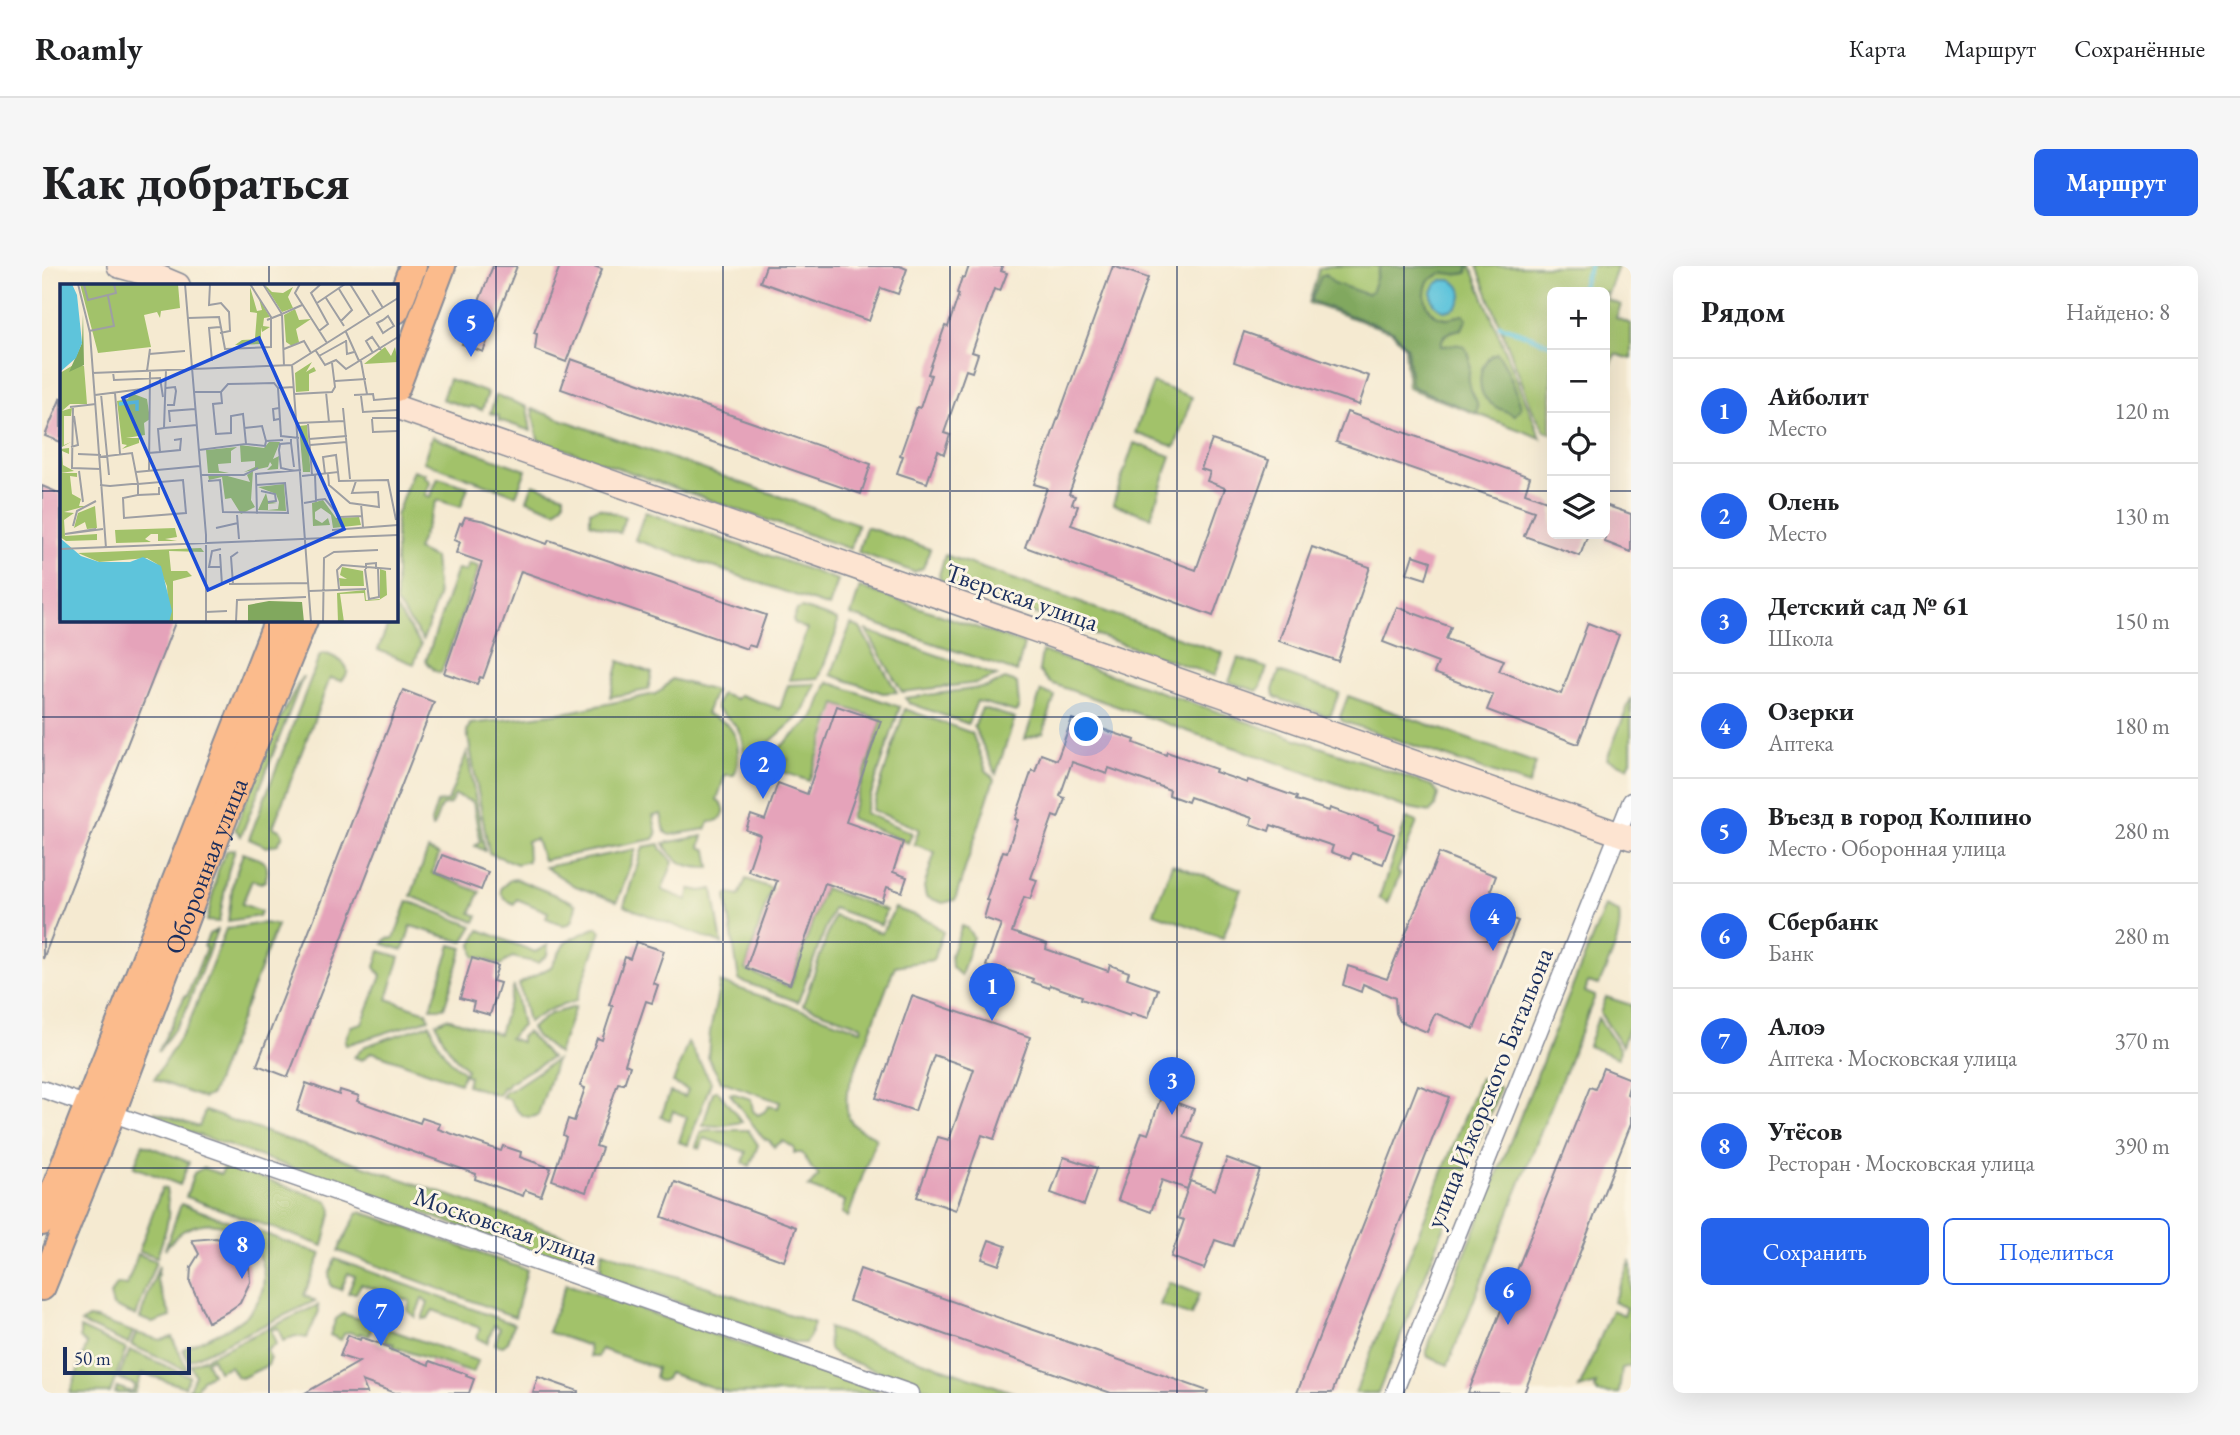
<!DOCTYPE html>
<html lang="ru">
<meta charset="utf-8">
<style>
:root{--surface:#fff;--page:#f6f6f6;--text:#202124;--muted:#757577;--line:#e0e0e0;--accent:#2563eb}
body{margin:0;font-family:"EB Garamond",serif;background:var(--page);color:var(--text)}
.controls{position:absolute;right:21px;top:21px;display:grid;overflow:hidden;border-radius:10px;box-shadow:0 7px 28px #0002}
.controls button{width:63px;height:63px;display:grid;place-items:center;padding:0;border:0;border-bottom:2px solid var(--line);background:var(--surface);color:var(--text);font:35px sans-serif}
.scale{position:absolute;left:21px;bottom:18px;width:128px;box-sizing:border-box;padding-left:7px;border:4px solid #1b2f5e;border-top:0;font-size:19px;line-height:24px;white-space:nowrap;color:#1b2f5e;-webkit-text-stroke:5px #fcf5e5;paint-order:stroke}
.you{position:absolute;left:1045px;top:464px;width:24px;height:24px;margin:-18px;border:5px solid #fff;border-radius:50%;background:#1a73e8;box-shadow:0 0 0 10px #1a73e833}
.badge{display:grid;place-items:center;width:46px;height:46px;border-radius:50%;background:var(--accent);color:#fff;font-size:23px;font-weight:700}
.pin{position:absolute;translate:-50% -58px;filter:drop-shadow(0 2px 4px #0008)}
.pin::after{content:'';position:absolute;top:37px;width:24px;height:21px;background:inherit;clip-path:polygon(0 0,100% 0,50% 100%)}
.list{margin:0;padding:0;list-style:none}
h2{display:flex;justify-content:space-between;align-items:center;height:91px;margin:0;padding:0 28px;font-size:30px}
h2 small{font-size:23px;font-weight:400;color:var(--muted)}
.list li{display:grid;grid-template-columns:46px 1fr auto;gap:21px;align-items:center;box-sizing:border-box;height:105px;padding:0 28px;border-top:2px solid var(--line)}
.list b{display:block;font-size:26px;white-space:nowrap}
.list p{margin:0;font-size:23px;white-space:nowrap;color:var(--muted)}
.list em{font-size:23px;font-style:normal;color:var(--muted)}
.actions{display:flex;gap:14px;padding:21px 28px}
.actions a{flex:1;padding:16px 0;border:2px solid var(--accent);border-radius:10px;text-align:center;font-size:24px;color:var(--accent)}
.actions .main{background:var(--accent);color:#fff}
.icon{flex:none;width:38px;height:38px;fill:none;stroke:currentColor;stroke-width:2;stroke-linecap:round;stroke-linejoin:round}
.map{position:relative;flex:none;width:1589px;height:1127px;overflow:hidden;border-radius:10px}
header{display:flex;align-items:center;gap:42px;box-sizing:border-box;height:98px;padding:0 35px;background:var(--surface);border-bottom:2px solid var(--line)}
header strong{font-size:33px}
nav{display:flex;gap:38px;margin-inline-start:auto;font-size:24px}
.intro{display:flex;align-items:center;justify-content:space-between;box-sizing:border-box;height:168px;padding:0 42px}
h1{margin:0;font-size:49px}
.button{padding:18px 32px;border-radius:10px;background:var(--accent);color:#fff;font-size:24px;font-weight:700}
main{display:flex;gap:42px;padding:0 42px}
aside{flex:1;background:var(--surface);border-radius:10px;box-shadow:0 7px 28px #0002}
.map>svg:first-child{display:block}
.green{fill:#a2c26a;stroke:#5e7864;stroke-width:2}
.forest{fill:#81a85e;stroke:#4e6c5e;stroke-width:2}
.water{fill:#5ec4db;stroke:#3c7a9c;stroke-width:2}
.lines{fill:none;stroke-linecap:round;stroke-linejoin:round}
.stream{stroke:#5ec4db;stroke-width:5}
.building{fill:#e5a3ba}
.street-casing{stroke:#888c98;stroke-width:19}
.secondary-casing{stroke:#888c98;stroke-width:26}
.primary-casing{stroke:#888c98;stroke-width:30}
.street{stroke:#fff;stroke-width:16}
.secondary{stroke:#fde4d1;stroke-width:23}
.primary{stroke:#fbbb8c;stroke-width:26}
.grid{fill:none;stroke:#1b2f5e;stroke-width:2;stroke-opacity:0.55}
.labels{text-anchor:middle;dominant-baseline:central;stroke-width:6;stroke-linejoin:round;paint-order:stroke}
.street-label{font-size:26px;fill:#1b2f5e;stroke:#fcf5e5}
.inset-river{fill:none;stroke:#5ec4db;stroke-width:3.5}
.inset-road{fill:none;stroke:#9e9fa3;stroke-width:2}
.view{fill:#1d4ed8;fill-opacity:0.15;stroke:#1d4ed8;stroke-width:3.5}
.inset-edge{fill:none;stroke:#1b2f5e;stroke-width:3.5}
</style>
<header>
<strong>Roamly</strong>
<nav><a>Карта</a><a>Маршрут</a><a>Сохранённые</a></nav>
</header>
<div class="intro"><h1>Как добраться</h1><a class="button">Маршрут</a></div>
<main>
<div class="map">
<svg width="1589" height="1127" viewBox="0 0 1589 1127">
<rect width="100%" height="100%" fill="#fcf5e5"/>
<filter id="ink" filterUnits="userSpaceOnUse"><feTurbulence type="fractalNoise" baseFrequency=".0143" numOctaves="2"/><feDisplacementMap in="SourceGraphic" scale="14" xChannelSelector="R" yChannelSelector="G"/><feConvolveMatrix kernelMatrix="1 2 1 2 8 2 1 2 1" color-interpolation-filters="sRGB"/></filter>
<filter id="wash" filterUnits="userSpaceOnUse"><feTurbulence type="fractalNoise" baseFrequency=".00686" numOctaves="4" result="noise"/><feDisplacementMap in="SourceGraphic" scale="28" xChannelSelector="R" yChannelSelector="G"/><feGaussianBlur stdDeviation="1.57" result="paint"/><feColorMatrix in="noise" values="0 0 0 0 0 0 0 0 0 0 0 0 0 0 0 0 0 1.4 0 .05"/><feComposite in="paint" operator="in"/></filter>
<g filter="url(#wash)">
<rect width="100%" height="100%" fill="#f5ead1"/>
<g class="green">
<path d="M1288,0H1429L1499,172L1366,122L1363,81L1350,66L1267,37L1277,3Z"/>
<path d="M1435,0H1576L1564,33L1579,39L1574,52L1589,58V93L1573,88L1563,113V26H1510L1509,167L1503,165L1491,145Z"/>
<path d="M407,113L446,127L440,144L428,140L427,142L400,133Z"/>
<path d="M1111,117L1150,131L1133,181L1093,167Z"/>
<path d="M454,129L485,141L489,165L457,154V150L448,147Z"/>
<path d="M490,143L816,258L808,283L496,174Z"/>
<path d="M390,171L484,204L474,229L381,196Z"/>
<path d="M1092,177L1129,190L1109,251L1071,238Z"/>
<path d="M371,204L383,208L382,212L387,214L388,217L383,229L388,231L396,212L426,221L419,241L395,234L375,284L392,292L396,331L381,374L354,337V250Z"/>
<path d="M491,218L522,229V236L514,245L485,234Z"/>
<path d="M557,242L583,251L578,267L548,257V245Z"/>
<path d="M603,246L796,314L787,341L593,274Z"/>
<path d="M824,261L888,283L881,302L872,306L816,286Z"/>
<path d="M903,289L1181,387L1173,410L899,315L897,309Z"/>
<path d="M427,297L437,301L399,407L393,405L384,395L415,303L424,305Z"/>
<path d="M818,321L982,378L975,406L809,349Z"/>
<path d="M760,342L795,354L794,367L777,412L747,414L765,363L753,358L751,354L755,344Z"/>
<path d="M354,343L379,379L372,398L336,384L348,354H354Z"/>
<path d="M809,358L818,362L855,426L841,427L789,409Z"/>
<path d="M824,364H823L955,410L936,417L860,426Z"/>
<path d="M1000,385L1391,520L1396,528L1393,541L1388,546L1362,541L1008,417L997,405Z"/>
<path d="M285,388C297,393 315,402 299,415L288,412L231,561L239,565L241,569L236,578L225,581L207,573L278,389Z"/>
<path d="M1196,392L1225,402L1219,420L1215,425L1187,416Z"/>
<path d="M577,395L610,407L606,424L568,431Z"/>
<path d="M1237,406L1297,427L1289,448L1285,450L1235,432L1232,430L1231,424Z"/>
<path d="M260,411H261L199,570L193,563L229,470Z"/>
<path d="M630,413L673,425L664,448C672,451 684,455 689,463C698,475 698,496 692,509H683L675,534C688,542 682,556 667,556L664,563L628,569L623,566L619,548L611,550L615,568L612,573L501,594L494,573L485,575L486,595L475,598L447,587L425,465L428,458L526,446L613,428L620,424Z"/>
<path d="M963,413L975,417L977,440L974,446L935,435L926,458L867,437L863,432L945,421Z"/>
<path d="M786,416L858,441L823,547L870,567L866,577L808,552L840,454L794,438L767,515L741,506L746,493L735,488V484L772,451Z"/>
<path d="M774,418L760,448L706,495L703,492C698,461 699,462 675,443L674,440L679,428L694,433L698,429L738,443L746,419Z"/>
<path d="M999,425L1013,430L1001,467L983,473Z"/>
<path d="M1306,430L1494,497L1487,519L1300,455L1298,451Z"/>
<path d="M1589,432V494L1586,501L1565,493Z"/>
<path d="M940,442L973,452L954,508L932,461Z"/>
<path d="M863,443L930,467L944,504L952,513L913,634L901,637L884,631L882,621L893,586L872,578L877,563L830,544Z"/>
<path d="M425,486L443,585L433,580L438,575L431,536L413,529L408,538L399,540L391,562H390L389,556L395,537L406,535Z"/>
<path d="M1365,552L1375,556L1355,606L1358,608L1346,637L1337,632Z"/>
<path d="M661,570L658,581L665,584L668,601C648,604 630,596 622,577Z"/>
<path d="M618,578L619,582L631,596L620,624L645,634L648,623L659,625L671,623L680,678L582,640L601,581Z"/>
<path d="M193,583L186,606L177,656L165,655L176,604L184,585Z"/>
<path d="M594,583L575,636L531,619L503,601Z"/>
<path d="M386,584L397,589L390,607L438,626L429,647L436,650L433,656L369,630Z"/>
<path d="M201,587C217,593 231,594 223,615L219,617L210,614L200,638L219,645L217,650L186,655L191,616Z"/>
<path d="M1130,598L1199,623L1181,672L1112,647Z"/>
<path d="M474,613L528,635L534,639L531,654L527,658L521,659L504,652L506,646L475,633L472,638L463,633L459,627V622L468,614Z"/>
<path d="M704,613L729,622L703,704L748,721L782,622L844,644L839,659L791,642L756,736L697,714L684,630L688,627L697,630Z"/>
<path d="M366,635L431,660L421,676L369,660L361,684L341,678L344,673L352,672Z"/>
<path d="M1563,640L1577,646C1581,671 1566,696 1557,719L1546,716L1543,726L1553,730L1406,1099L1386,1091L1384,1085Z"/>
<path d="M853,642L888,655L901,666L891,694L853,700L805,825C804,836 803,852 813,860C819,866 827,866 834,872L806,951L800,947L803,935L766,921L777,909L770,903L760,887H752V882L741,875L732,881L728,875L721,872L688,828L690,827L709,833L711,845L716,849L722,846L727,840L736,842L738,836L679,815L666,792L668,766L678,716L819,764L820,760L761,739L792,650L840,667Z"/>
<path d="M221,657L235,659L169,829L161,832L112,813L147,757L184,663Z"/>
<path d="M920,660L925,662L931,671L919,710L910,701L909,689Z"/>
<path d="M555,661L559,665L534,735L509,743L486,756L477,718L509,701L524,675Z"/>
<path d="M175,664L142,749L116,786L143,730H145L164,682L162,681L167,668Z"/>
<path d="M438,664L493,686L506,679L505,689L496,697L470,691L459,699L432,690L430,678Z"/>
<path d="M409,679L421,682L402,742H389Z"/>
<path d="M338,685L358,691L345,733L385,746L387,753L304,779L303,774L309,760L320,757L339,710L333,701Z"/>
<path d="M472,720L480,760L467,772L479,776V771L485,766L509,792L466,817L464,822L461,821L456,829L425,819L427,810L423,809L425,803C409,789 402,777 394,757L405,752L457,768Z"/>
<path d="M1564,731L1589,739V754L1580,780L1558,747Z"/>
<path d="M533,741L516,788L494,770L489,762L508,748Z"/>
<path d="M1556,752L1578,784L1576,792L1546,780Z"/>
<path d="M388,758C396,779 403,793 422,806L418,817L330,786L320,794L312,791L323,780Z"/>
<path d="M646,776L669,816L646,879L637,876L645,851L631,845L628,854L619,851L628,826L643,831L646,824L631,817Z"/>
<path d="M514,794L496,849C481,856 474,844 467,833L460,831L464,825H467Z"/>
<path d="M1438,812L1458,822L1336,1127H1313Z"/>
<path d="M675,824L700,856L676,860L661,859L671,826Z"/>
<path d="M163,845L539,975L521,996L110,853L113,846L157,861Z"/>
<path d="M664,864H706L716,879L708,900L701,897L704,886L662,872L658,883L654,881L659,866Z"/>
<path d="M101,878L147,896L138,919L92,901Z"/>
<path d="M183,899L286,935L290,944L281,980L144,931L152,907L161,902L179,908Z"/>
<path d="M120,922L124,923C130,951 124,964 115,991L97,985Z"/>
<path d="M139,938L279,988L262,1029L273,1035L146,1095L141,1083C162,1072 190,1064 207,1047C247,1006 199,940 147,962C136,966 130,975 123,983Z"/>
<path d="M320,946L485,1004L473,1051L296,985L313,952L316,947Z"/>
<path d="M561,985L772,1057L768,1070L763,1077H753L566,1012C555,1006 559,996 561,985Z"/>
<path d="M96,988L114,995L94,1050L71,1040L68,1029L74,1018L85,1019Z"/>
<path d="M293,993L472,1058L466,1076L461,1080L453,1078L458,1062L452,1059L445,1077L435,1072L438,1062L391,1044L386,1052L380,1053L386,1036L380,1033L373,1051L366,1045L368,1035L319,1018L314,1027H306L313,1010L306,1007L299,1024L289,1020L287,1009Z"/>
<path d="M1589,994V1100L1580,1102L1577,1127H1556L1553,1123L1554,1118L1537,1123L1570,1044L1582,1049L1585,1042L1571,1036Z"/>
<path d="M117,999L115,1015L129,1051L111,1057L98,1052Z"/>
<path d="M1127,1016L1157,1028L1149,1050L1118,1039Z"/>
<path d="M524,1018L842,1127H687L627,1107L624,1113L619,1115L615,1114L613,1111L615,1102L559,1083L556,1091H548L547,1080L506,1066Z"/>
<path d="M276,1039L277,1045L265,1072L253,1070L241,1075L236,1062L229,1064L234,1078L225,1084L228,1093L226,1099L200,1112L194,1110L188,1100L176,1105L170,1092L164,1095L170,1108L160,1113L154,1123H147L153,1109L148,1099Z"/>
<path d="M301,1048L331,1057L327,1070L318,1067L317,1069L307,1066L302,1068L299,1074L288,1069L294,1053Z"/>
<path d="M46,1052L54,1053L91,1066L86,1078L39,1057Z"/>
<path d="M38,1062L84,1083L68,1127H28L45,1078L38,1072Z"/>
<path d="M786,1062L973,1127H897L794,1090L787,1083Z"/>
<path d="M346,1063L436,1095L431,1107L351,1081L352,1078L342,1075Z"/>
<path d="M94,1067L119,1074L130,1071L146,1105L89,1079Z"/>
<path d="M88,1084L147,1110L143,1121L100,1107L93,1127H73L75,1121L90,1126L93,1119L76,1112Z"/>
</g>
<g class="forest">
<path d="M1338,0H1427L1425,7C1406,12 1410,0 1386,15C1379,32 1385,51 1406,52C1412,52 1416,49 1422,49L1425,52L1420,63C1408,65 1400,67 1399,80C1405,81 1414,76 1420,80C1434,89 1425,105 1427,117C1429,131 1438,132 1435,148L1369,120L1365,82L1351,65L1269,35L1279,10L1284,8L1292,17L1324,28L1329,27Z"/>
<path d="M1455,87C1464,96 1476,128 1479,141L1473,149C1462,144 1453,143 1444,133C1433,121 1438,91 1455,87Z"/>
</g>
<circle class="water" cx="1405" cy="29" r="15"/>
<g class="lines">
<g class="stream">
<path d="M1538,26L1548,0"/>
<path d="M1458,59L1510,79"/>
</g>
</g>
<g id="blocks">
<g class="building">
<path d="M451,0H475L441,86L420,78Z"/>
<path d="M518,0H552L560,3L524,96L493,84L495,68L492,67Z"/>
<path d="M724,0H858L865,3L856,28L839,22L827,55L718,16Z"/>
<path d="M927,0H960L959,5L965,7L958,25L952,23L930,86L936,88L930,106L924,104L902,167L908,169L905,178L902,188L896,185L885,217L855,207L861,190L858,189L875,141L878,142L889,109L886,108L903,60L906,61L917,28L915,27L920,11L923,12Z"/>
<path d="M1071,0L1106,12L1027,228L1033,230L1030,238L1036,240L1029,259L1154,304L1183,222L1165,215L1168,206L1159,203L1170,174L1227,194L1171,350L983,281L1005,222L992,218Z"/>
<path d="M1202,66L1327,110L1317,139L1192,96Z"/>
<path d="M529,93L829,198L819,228L519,123Z"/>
<path d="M19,131V176L3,170Z"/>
<path d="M1305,146L1488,211L1483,227L1510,237V268H1546L1538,290L1482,270L1492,245L1294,176Z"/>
<path d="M0,220L19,228V354H134L1,693Z"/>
<path d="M1563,239L1589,248V286L1563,276Z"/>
<path d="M423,251L443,255L505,278L507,274L724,349L713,381L706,379L705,383L479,305L441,412L438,411L435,418L402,407L440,296L414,287L418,276L412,274L418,257L420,258Z"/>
<path d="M1270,281L1328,301L1296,395L1237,375Z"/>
<path d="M1371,289L1389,295L1384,313L1365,307Z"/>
<path d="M1355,341L1409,361L1404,373L1462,394L1457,405L1519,428L1546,357L1577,369L1536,478L1445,444L1451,429L1392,407L1396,397L1341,376Z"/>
<path d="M361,424L392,436L246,811L215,799Z"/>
<path d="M795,440L839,455L804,556L861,576L851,606L865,611L860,626L845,621L840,636L783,617L748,718L704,702L735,615L706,605L718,569L704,564L709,549L723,554L736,517L765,528Z"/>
<path d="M1030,453L1093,474L1092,477L1124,489L1125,486L1174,503L1173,506L1205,517L1206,514L1255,531L1254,534L1287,545L1288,542L1336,559V562L1352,568L1341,598L1310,587L1308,593L1289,586L1291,580L1229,559L1227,565L1208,558L1210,552L1148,531L1146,536L1135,532L1127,529L1128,524L1067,502L1065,508L1030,496L1018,530L1023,532L1020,542L1016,552L1011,550L989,612L995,614L988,633L982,631L970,666L1005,678L1004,683L1066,705L1068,699L1087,706L1085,712L1116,723L1106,752L1089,747L1088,750L1039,733L1040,730L1008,719L1007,722L990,716L991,713L958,702L957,705L944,700L959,658L942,652L947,635L944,634L961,585L965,586L976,554L973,553L990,504L993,506L999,488L1015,494Z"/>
<path d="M1397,587L1454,610L1449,623L1457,634L1459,648L1476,655L1432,763L1393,747L1385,766L1358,755L1354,747L1353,732L1321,718L1319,726L1301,719L1306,700L1345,713Z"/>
<path d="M400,589L446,606L439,624L393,607Z"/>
<path d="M594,676L622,685L611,717L616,719L610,737L604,735L583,798L588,800L582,818L576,817L554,880L560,882L544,926L510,914L524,871L521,869L526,853L532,855L543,822L538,820L555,772L560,774L571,740L567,739L583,691L588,693Z"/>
<path d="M430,692L456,700L451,715L458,717L448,749L430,744L432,736L418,732Z"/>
<path d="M870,730L988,771L952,873L940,869L914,944L875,931L896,871L907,874L932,803L892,789L873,845L834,832Z"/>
<path d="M1561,802L1589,813L1585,828L1589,830V858L1482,1127H1426L1548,821L1553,823Z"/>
<path d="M264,817L297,829L298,824L317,830L315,835L378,857L380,852L398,858L396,863L459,885L461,880L479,886L478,891L509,902L499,930L483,924L481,930L433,913L434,908L255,845Z"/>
<path d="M1376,819L1407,831L1290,1127H1255Z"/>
<path d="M1119,831L1152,843L1142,871L1161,878L1145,923L1120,914L1109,946L1076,934L1100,866L1106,868Z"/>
<path d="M1022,891L1055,902L1042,939L1009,927Z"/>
<path d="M1185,892L1218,904L1191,980L1173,974L1162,1003L1129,991L1142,954L1136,952L1148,915L1173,924Z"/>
<path d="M633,916L754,961L742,995L620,951Z"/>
<path d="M174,972L189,977L200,987L207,1001L208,1016L198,1037L185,1046L166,1056L148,1016L149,1001L157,988L150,974Z"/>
<path d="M947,974L964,980L957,999L940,993Z"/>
<path d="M818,1003L1166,1125L1165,1127H1069L807,1035Z"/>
<path d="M306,1069L318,1074L319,1071L347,1081V1083L387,1099L388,1095L425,1108L424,1110L432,1113L427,1127H353L320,1115L325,1127H263L317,1096L298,1090Z"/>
<path d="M496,1111L536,1125V1127H491Z"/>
</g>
</g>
</g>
<g filter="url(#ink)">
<use href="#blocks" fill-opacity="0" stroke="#888c98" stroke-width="2"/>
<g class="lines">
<defs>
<g id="street">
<path d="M0,823L868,1127"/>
<path d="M1352,1127L1589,535"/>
</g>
<g id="secondary">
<path d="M77,0L117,11L136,19"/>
<path d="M354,141L1589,572"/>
</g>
<g id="primary">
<path d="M354,44L371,0"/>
<path d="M354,122L400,0"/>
<path d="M0,956L236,354"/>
<path id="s1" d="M0,1021L69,849L175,569L262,354"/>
</g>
</defs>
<use href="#street" class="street-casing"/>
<use href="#secondary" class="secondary-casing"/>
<use href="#primary" class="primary-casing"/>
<use href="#street" class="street"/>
<use href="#secondary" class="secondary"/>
<use href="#primary" class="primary"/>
</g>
</g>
<path class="grid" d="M227,0V19M454,0V1127M681,0V1127M908,0V1127M1135,0V1127M1362,0V1127M0,225H19M354,225H1510M1563,225H1589M227,354V1127M0,451H1589M0,676H1589M0,902H1589"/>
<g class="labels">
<g class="street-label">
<text transform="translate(980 331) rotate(19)">Тверская улица</text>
<text stroke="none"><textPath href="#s1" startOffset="452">Оборонная улица</textPath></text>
<text transform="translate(1447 822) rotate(-68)">улица Ижорского Батальона</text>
<text transform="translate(464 960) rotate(19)">Московская улица</text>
</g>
</g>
<g transform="translate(18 18)">
<rect width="338" height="338" fill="#f5ead1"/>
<path d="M20,0H118L120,24L101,27L100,34L97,28L84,31L91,63L38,69ZM204,0L212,8L223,9L233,3L228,13L233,24L222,28ZM190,3L197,27L202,26L199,15L210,33L204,34L203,42L210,43L202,48L201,43V60L175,61L182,56L200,55L195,54L197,29L190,28ZM235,25L239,36L251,35L236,45L239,58L232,62L226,58L224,31ZM325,63L331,72L335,63L338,78L304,80ZM252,78L246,88L254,83L256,87L249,90V107L236,108L235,89ZM15,80L24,82L27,120H10L2,127L12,124L11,132H4V161L11,158L2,163L0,89ZM71,109L87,115L90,135L84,139L85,151L66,154H79V159L62,165L67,161L62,160L57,117L68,115ZM247,141L250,181V188H243L239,142ZM209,158H220L213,175L219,172L218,185L207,186L212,181L210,178L208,183L184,188L195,183V177L181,178L180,161L204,164ZM177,163L171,167V179L158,180L159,187L169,189H148L146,166ZM9,164V170L2,167L3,181L14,187L1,189H17V193L10,192L12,210L21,215L19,222H26L4,228L14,229L4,236L5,252L37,250V256L6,257L0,253V165ZM193,187L191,216L195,223L181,230L171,214L165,215L162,193L149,196L148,191L160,190L190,198L187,191ZM224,200L226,227L198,226L206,209L208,217L217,219L208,220V226L218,225L219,218L216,210L198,203ZM263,216L276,234L299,233L301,241L273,244L271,231L261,224L255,228V235L262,239L268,234L270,241L253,242L252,219ZM35,222L37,244L27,245L25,238L14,244L18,229ZM115,244L117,253L105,255L117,257H98V250H91L85,255L91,258L56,259L55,246ZM141,264L144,268L109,267L111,287H127L132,292L113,297V338H109L107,302L97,280L87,274L39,278L18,269ZM282,283L303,287L304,302H280L279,294L287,295L280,291ZM320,285L326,287L327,311L319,316L305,317L304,309L280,310L284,338H278L277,309L305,306L306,316L320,315Z" fill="#a2c26a"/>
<path d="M23,30L24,81L9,88L22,59ZM209,317L242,318L244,338H188V321Z" fill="#81a85e"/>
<path d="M0,0H12L17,11L22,59L16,74L0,88ZM0,254L21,272L39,278H70L83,273L101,282L112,327L109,338H1Z" fill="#5ec4db"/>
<path class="inset-river" d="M59,120L77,118V127"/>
<path class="inset-road" d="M18,0L30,49L46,264M125,0L146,251V338M150,0L149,21L161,19L169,28L170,47L160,49M203,0L222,30L242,21M240,0L235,9L267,59M290,0L310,32M24,1L28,16L56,9L54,0M279,5L292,26L281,37M312,6L323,24M266,14L284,42M257,19L285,0M128,34L159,33L165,65L211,63V33L190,0M207,36L222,30L224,82M323,36L317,39L323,49L329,45M323,36L328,32L334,42L329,45M29,47L54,42L48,12M259,47L268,40L251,9L261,0M286,48L299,77M286,56L287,70L294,68M224,65L244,57L251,69M256,67L265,81L276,76L286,85L338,53M313,69L306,57L312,53L321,66M89,70L125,67M259,72L286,57M152,77L149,44L160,43M301,77L307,110M232,81L251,338M106,86L104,144L137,141M87,87L90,65M53,88L54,96L100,94L103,113M32,89L232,81L338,14M275,97L306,95M106,104L115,103L116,107L114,121H107M218,104L221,152L239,154M134,108H161L168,100L214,99L218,104L234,103M266,108L269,138M55,109L60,170M41,110L49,191M235,110L272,108L275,103L272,79M35,111L90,104M294,111L313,110L314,116L338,114M301,112L303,128L338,126M13,122L12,184L41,185M10,123L36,120M219,124L213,125L214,136L219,135M283,124L290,195M312,134H338M312,135L313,148L338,147M110,138L109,127L135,125M237,139L285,137M248,140L252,191M184,144L202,142L206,157M231,155V159L220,160L219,166L221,184L234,187M249,155L287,152M231,159L234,183M186,160L205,162L206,157L223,156M250,161L287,158M11,163L18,161L14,132M139,166L186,160L183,130L171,132V149L156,150L153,120L162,119L161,108M100,168L120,166L121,155L114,156M88,169L100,168L98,145L104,144M18,170L41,171M39,173L72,169L78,200V211L63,214L64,234L126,229L123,196L78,200H72L50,202L40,201M19,187L23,218M89,187L90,87M76,188L140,182M265,190L263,173L276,171L278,188M268,190L269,201L290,219L319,223L318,208L292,209L296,197M141,191H184L198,184M242,192L278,188L279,197L328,196L336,236M148,197L160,196L163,228L228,229L225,199L196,201M201,207L215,210L216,217L208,218M78,211L99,210V203M257,216L265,215L280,233L302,232M244,219L256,217L255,191M301,220L303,243M197,230L196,190L241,186M177,231L179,255M13,242L17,227L36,217M156,244L178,239M36,245L5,250L43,245M272,246L338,241M0,265L338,251M160,270L162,301M161,283H149L152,267L161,265M305,285L309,315L319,313L318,285M306,285V280L316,279V285M169,300L249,299M173,300L171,273L178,268M279,305L277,286L282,281L331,285M249,307L306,305M146,328L167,327M176,338L177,316L246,313M263,338L264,274L274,268L318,266"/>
<path class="view" d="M199,54L284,245L148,306L63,114Z"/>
<rect width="338" height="338" class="inset-edge"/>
</g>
</svg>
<div class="controls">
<button>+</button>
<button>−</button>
<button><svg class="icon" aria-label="locate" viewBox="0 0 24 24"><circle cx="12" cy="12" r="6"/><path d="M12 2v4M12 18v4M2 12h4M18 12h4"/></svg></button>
<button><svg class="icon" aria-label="layers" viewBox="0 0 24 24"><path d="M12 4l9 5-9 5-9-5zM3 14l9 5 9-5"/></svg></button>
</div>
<div class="scale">50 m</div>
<div class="you"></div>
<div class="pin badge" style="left:950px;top:755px">1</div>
<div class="pin badge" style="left:721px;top:533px">2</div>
<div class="pin badge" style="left:1130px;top:849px">3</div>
<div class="pin badge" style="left:1451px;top:685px">4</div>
<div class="pin badge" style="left:429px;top:91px">5</div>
<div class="pin badge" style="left:1466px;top:1059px">6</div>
<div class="pin badge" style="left:339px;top:1080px">7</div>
<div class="pin badge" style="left:200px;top:1013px">8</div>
</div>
<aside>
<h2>Рядом<small>Найдено: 8</small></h2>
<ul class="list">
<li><span class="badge">1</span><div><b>Айболит</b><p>Место</p></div><em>120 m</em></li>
<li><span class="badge">2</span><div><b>Олень</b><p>Место</p></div><em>130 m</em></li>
<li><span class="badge">3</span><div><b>Детский сад № 61</b><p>Школа</p></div><em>150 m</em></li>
<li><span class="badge">4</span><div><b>Озерки</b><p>Аптека</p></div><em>180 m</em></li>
<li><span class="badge">5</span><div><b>Въезд в город Колпино</b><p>Место · Оборонная улица</p></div><em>280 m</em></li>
<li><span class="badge">6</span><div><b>Сбербанк</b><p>Банк</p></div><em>280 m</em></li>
<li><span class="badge">7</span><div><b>Алоэ</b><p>Аптека · Московская улица</p></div><em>370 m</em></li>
<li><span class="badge">8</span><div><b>Утёсов</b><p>Ресторан · Московская улица</p></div><em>390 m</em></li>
</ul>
<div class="actions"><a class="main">Сохранить</a><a>Поделиться</a></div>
</aside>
</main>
